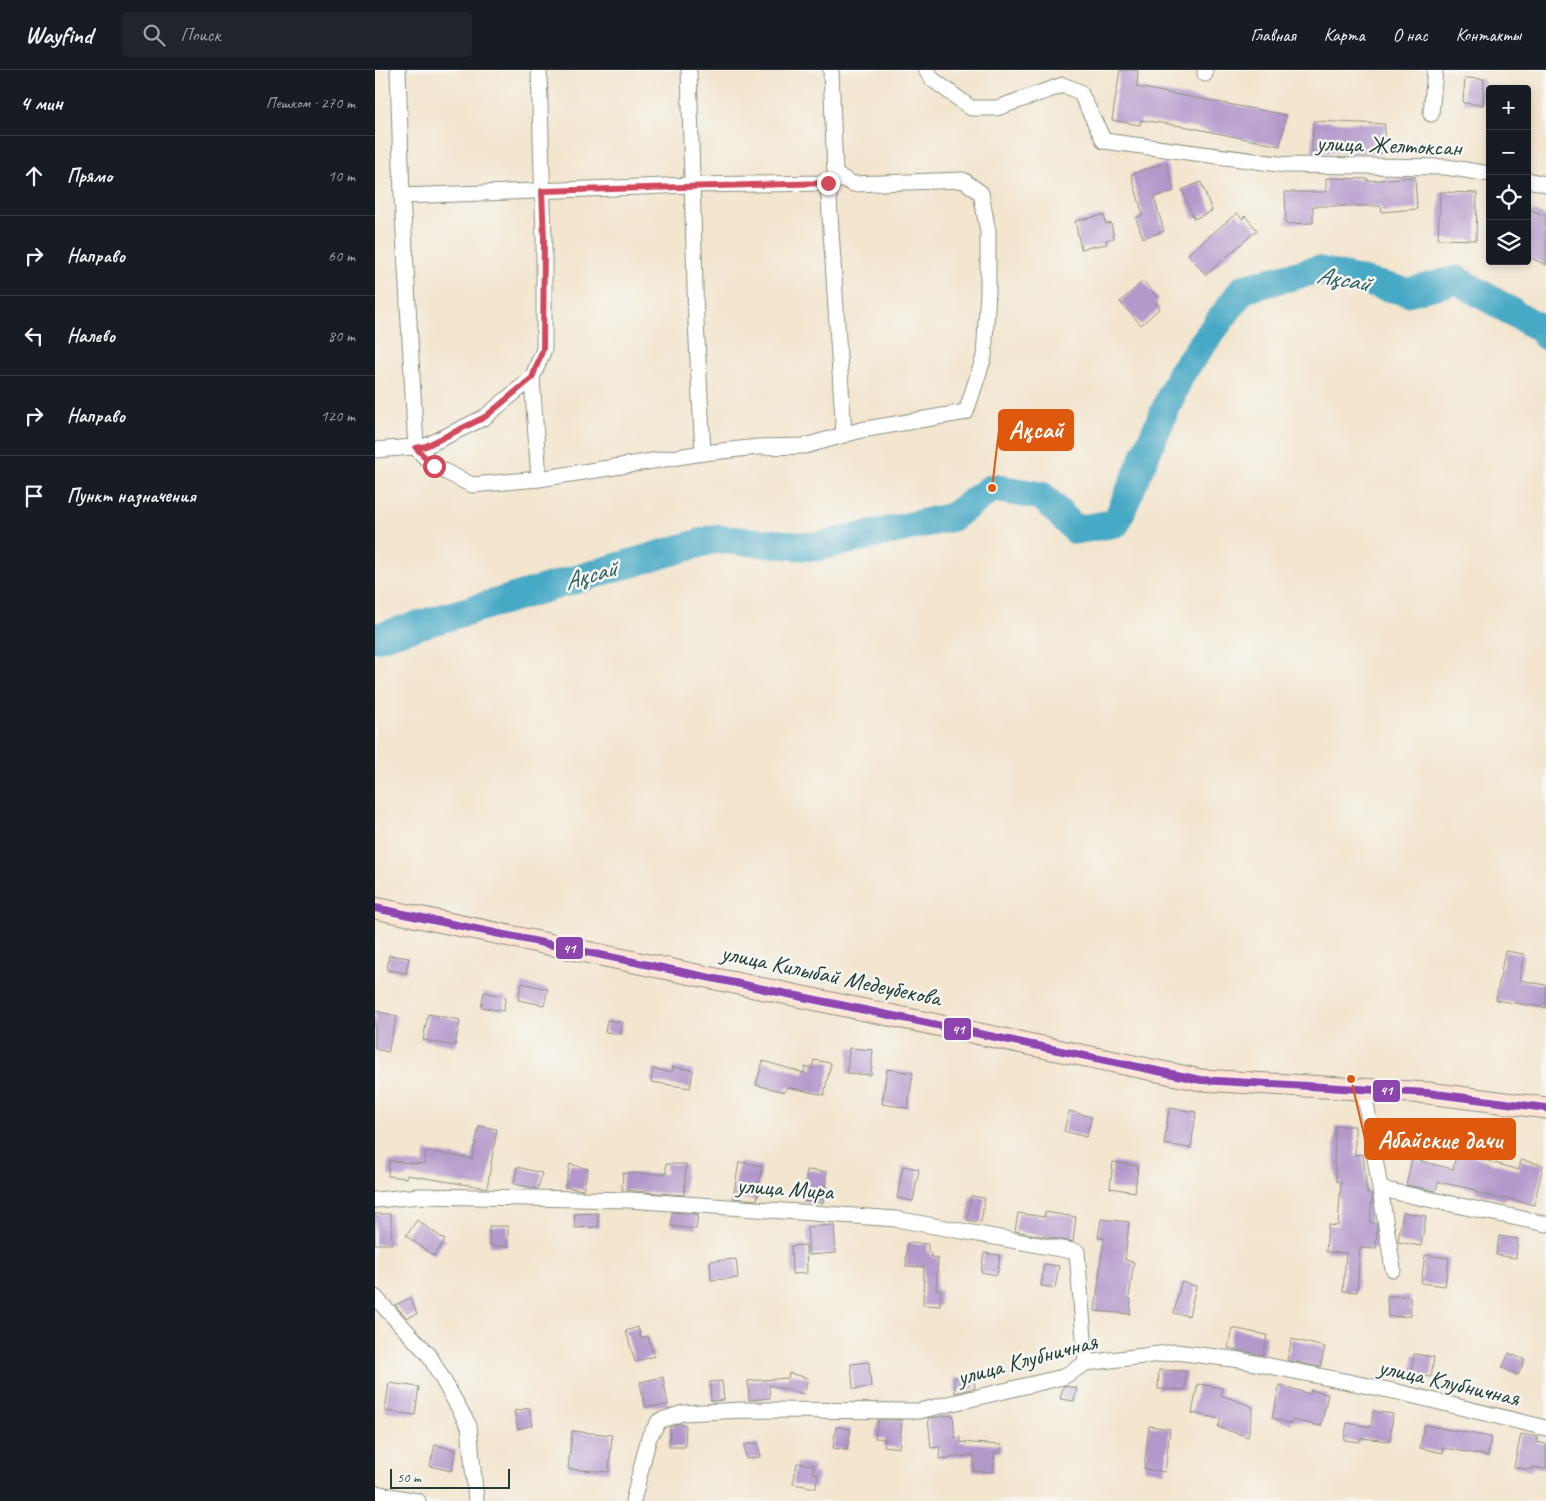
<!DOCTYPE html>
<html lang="ru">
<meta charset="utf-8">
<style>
:root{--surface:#171b24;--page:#20242c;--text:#f1f3f6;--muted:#9ea1a6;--line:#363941}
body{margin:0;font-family:Caveat,sans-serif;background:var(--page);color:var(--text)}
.controls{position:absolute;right:15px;top:15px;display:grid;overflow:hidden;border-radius:5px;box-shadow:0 2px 8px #0003}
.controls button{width:45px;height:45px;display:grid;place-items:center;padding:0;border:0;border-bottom:1px solid var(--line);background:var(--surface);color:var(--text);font:25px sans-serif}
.scale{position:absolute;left:15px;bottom:12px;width:120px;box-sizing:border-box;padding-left:5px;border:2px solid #1f3d34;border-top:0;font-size:14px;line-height:18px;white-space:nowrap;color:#1f3d34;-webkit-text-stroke:4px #f6f6f2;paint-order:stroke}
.stop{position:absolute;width:15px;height:15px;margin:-11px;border:4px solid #d1495b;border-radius:50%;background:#fff}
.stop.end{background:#d1495b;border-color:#fff;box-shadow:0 1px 5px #0008}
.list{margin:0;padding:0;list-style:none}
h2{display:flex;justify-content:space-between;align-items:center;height:65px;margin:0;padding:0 20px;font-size:21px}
h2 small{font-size:16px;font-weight:400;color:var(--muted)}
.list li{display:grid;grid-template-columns:32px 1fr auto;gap:15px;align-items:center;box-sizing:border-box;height:80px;padding:0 20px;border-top:1px solid var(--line)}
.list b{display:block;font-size:19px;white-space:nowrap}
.list em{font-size:16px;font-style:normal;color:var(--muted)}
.icon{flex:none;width:28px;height:28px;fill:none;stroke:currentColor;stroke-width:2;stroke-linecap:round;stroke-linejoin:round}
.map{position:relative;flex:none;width:1171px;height:1431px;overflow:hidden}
header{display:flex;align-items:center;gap:30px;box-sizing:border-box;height:70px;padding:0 25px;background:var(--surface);border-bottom:1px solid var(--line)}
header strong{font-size:24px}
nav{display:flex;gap:28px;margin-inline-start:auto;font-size:18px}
.search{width:350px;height:45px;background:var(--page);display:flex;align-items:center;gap:12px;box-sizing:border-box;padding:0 18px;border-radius:5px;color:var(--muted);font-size:19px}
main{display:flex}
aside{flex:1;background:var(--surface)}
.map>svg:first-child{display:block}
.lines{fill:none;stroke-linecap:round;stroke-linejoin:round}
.river{stroke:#46a9c5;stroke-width:29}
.building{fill:#b398cb}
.street-casing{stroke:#899181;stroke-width:17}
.secondary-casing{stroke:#899181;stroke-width:23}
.street{stroke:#fff;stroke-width:15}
.secondary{stroke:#fee3d2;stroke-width:21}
.bus-1-casing{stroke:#f6f6f2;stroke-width:11}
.bus-1{stroke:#8e44ad;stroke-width:8}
.route{stroke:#d1495b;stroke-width:6}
.labels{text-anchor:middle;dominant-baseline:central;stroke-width:5;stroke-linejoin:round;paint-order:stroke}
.street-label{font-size:24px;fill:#1f3d34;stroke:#f6f6f2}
.water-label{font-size:25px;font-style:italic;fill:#2b5d60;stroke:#f6f6f2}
.leader{fill:none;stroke:#de580e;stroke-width:2}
.callout-dot{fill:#de580e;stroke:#f6f6f2;stroke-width:2}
.callout{fill:#de580e;stroke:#de580e;stroke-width:2}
.callout-label{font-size:25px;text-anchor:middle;font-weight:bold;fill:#fff}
.line-badge{stroke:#f6f6f2;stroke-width:2}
.badge-label{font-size:14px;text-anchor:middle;font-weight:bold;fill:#fff}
</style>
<header>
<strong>Wayfind</strong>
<div class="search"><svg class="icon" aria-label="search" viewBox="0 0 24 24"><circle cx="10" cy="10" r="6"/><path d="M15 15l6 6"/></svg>Поиск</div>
<nav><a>Главная</a><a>Карта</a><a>О нас</a><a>Контакты</a></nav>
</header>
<main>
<aside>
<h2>4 мин<small>Пешком · 270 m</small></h2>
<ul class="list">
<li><svg class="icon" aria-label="ahead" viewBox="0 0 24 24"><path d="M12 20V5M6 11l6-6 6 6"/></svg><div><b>Прямо</b></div><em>10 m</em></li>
<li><svg class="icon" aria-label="right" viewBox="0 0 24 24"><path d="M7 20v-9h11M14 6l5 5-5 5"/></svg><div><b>Направо</b></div><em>60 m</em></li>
<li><svg class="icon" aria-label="left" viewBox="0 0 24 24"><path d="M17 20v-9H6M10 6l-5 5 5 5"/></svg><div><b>Налево</b></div><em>80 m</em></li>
<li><svg class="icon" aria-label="right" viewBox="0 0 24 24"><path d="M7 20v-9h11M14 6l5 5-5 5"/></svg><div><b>Направо</b></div><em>120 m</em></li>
<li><svg class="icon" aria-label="arrive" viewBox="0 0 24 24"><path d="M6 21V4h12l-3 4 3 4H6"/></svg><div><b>Пункт назначения</b></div></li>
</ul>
</aside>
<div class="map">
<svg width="1171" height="1431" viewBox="0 0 1171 1431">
<rect width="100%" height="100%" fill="#f6f6f2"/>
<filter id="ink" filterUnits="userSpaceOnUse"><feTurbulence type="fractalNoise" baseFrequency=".02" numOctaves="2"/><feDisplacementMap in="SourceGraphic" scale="10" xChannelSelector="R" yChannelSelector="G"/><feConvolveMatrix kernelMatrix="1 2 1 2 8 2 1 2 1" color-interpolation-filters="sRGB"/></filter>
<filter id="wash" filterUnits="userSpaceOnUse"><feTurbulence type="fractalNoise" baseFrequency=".0096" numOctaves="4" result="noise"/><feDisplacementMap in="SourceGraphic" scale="20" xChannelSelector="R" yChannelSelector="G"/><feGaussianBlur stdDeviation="1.12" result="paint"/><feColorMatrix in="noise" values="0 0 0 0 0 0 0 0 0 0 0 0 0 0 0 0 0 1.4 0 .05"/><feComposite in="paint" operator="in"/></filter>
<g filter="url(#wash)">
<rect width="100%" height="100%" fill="#f3e5ce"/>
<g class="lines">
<path class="river" d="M0,568L339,469L441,477L577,447L617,418L667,426L701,460L741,453L806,303L868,219L941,200L1033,222L1082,210L1168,260L1171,266"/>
</g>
<g id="blocks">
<g class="building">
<path d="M745,0H763L762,17L911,45L905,76L813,57L766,50L765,55L737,50Z"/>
<path d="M1090,8L1109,9L1108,35L1088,33Z"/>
<path d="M938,51L1010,54L1008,83L937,82Z"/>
<path d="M791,93L799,121L779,127L789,161L768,168L761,148L768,145L756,104Z"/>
<path d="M1040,107L1042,139L1007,142L1006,136H938V153L911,154L910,122H951V108L993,109L992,111Z"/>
<path d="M826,112L837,141L819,149L807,120Z"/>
<path d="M1065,122L1102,123L1101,170L1063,169Z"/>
<path d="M1152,138L1171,146V195L1152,186Z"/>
<path d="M862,143L867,149L870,146L882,160L831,205L813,184Z"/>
<path d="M729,145L731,154L736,153L739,168L731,170L732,174L706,179L700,151Z"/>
<path d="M768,211L784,229L780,233L785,238L766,255L745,232Z"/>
<path d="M1130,881L1149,884L1144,910L1171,915V938L1121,930Z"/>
<path d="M14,885L34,888L31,903L12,900Z"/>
<path d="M147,913L173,919L169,935L143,930Z"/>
<path d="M109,922L131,927L128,941L106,937Z"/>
<path d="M0,941L22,946L13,982L0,979Z"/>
<path d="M53,944L85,950L80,976L48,970Z"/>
<path d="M232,950L247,952L246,964L230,962Z"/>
<path d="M474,978L498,980L496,1005L472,1003Z"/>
<path d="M439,990L456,993L449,1025L412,1017L410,1022L381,1015L388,991L429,1003L430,997L437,999Z"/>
<path d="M298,997L318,1000L315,1018L276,1012L278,999L297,1002Z"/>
<path d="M512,999L538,1003L533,1038L507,1034Z"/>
<path d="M794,1038L821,1042L816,1078L789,1074Z"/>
<path d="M694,1041L717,1047L711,1067L689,1061Z"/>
<path d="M104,1056L122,1059L112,1118L32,1105L31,1108L13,1106L14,1091L48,1094L51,1081L97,1089Z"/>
<path d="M960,1056H980V1085L988,1084L992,1123H996L997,1127L995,1153H1001L1002,1156L1001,1179L985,1178L982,1222L968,1221L971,1183L951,1182L953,1155L963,1156L966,1111L962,1112L959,1093Z"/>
<path d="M1082,1082L1144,1100L1146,1090L1168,1095L1159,1135L1129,1128V1130L1100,1122L1101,1120L1063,1112L1061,1121L1031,1115L1037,1089L1078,1099Z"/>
<path d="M364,1092L387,1096L382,1130L358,1128Z"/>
<path d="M738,1092L763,1096L760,1122L735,1118Z"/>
<path d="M195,1094L213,1099L208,1120L190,1117Z"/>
<path d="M291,1094H311L309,1125L247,1120L248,1103L291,1104Z"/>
<path d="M528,1096L544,1099L538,1131L522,1128Z"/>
<path d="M142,1097L167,1103L163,1119L139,1114Z"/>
<path d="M432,1100L452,1102L448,1133L428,1131Z"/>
<path d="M596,1126L610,1128L606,1152L592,1150Z"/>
<path d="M297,1142L323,1144L321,1159L296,1156Z"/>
<path d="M670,1142L701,1147L698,1172L640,1161L643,1143L669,1147Z"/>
<path d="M1028,1142L1051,1146L1046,1176L1023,1172Z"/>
<path d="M223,1143L224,1157L200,1158L199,1144Z"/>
<path d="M0,1144H16L17,1174H0Z"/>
<path d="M726,1149L754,1152L750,1190L759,1192L754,1228L756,1229L755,1244L720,1241L729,1168H723Z"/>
<path d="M42,1150L70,1170L59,1186L31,1166Z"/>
<path d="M459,1155L461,1183L434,1185L432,1157Z"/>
<path d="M114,1156H133V1176H115Z"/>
<path d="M1124,1166L1143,1169L1141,1188L1121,1185Z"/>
<path d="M532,1173L553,1174V1182L556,1183V1187L563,1188L561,1220H566L565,1236L548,1235L549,1197L531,1196Z"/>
<path d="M431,1175L432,1203L417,1204L416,1176Z"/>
<path d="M609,1183L625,1185L622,1205L606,1202Z"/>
<path d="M1050,1185L1074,1188L1070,1216L1046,1213Z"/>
<path d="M361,1189L363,1208L336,1210L335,1191Z"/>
<path d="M669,1194L684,1196L680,1218L666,1216Z"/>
<path d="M806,1212L821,1216L814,1246L799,1243Z"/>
<path d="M1012,1226H1035L1036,1246L1013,1247Z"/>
<path d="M35,1228L42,1244L32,1248L20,1235Z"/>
<path d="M263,1257L266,1268L273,1266L279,1286L260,1292L251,1261Z"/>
<path d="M857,1258L892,1265L888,1285L853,1278Z"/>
<path d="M917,1269L950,1277L945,1297L912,1290Z"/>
<path d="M1134,1283L1150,1290L1143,1305L1127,1298Z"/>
<path d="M1039,1284L1059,1287L1056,1307L1036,1304Z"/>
<path d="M494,1292L496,1317L478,1319L476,1294Z"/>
<path d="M784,1300L811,1301L810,1320L783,1319Z"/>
<path d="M414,1303L433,1308L429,1324L394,1315L395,1328L374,1330L373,1311L413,1308Z"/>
<path d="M598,1306L600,1318L580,1323L579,1308Z"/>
<path d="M288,1307L293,1335L270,1337L265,1312Z"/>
<path d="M347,1311L349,1330L336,1331L335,1312Z"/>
<path d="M14,1313L44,1317L40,1345L10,1341Z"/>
<path d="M823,1314L847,1318L846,1325L878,1337L873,1367L843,1357L846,1349L817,1343Z"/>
<path d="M905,1315L935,1324L936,1320L953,1324L946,1356L917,1350L916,1354L897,1348Z"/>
<path d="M690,1316L702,1318L699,1331L685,1329L688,1317Z"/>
<path d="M154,1338L158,1355L143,1359L139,1341Z"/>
<path d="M998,1341L1018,1344L1015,1371L986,1368L985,1372L969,1370L972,1353L996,1357Z"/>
<path d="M578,1345L580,1368L585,1367V1372L626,1375V1382L620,1383L618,1402L598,1401L599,1385L564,1389L565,1377L556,1378L553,1348Z"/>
<path d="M503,1350H527L524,1378L509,1376L510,1369L500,1368Z"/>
<path d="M304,1354L311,1355L310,1377H294L295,1357Z"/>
<path d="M1049,1355L1116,1367L1113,1386L1069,1378L1068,1383L1045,1378Z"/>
<path d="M774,1356L795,1359L790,1402L769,1399Z"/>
<path d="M461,1357L476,1359L472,1380L458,1378Z"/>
<path d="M197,1361L237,1365L234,1402L193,1399Z"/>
<path d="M1146,1364L1163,1367L1162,1372L1171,1374V1399L1158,1397L1157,1400L1139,1397Z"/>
<path d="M383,1373L385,1387L371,1389L369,1375Z"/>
<path d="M60,1375L81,1380L76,1401L55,1396Z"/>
<path d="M422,1393L439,1395L438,1403L443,1404L441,1418L418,1414Z"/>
</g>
</g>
</g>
<g filter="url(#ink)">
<use href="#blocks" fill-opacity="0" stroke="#899181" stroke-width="1"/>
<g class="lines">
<defs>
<g id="street">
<path d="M23,0L27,126"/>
<path d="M314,0L321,252L328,383"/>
<path d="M456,0L460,104L478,114L588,110L606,123L613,162V221L609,287L591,342L486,360L430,376L383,377L328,383L164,409L97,415L59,396L41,378L27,126L317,115L453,113L469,109"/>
<path d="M551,0L557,9L596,38H622L688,15L705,22L729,71L911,95L1071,97L1115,104"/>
<path d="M830,0V4"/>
<path d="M1056,44L1060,0"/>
<path d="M1152,110L1171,114"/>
<path d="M453,113L469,365"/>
<path d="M157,308L164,409"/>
<path d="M0,380L51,376L110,347L157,308L169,279V169L164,0"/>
<path d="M989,1020L1018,1199"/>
<path d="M1006,1119L1171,1154"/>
<path d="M0,1130L46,1126L254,1130L521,1149L702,1182L711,1293"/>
<path d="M0,1227L54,1285L94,1356L101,1431"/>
<path d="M0,1423L43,1431"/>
<path d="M258,1431L274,1367L284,1351L308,1343L368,1340L544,1341L688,1307L711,1293L801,1282L865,1290L1023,1322L1171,1358"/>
</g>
<path id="secondary" d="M0,838L826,1010L1053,1023L1171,1038"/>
</defs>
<use href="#street" class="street-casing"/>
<use href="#secondary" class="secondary-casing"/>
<use href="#street" class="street"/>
<use href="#secondary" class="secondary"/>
<defs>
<path id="bus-1" d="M0,838L826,1010L1053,1023L1171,1038"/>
</defs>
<use href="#bus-1" class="bus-1-casing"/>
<use href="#bus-1" class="bus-1"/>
</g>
</g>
<g class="lines" filter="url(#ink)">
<path class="route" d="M59,396L41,378L51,376L110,347L157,308L168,279L169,169L167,121L453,113"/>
</g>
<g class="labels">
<g class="street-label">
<text transform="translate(1014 75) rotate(2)">улица Желтоксан</text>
<text transform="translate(456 905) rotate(12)">улица Килыбай Медеубекова</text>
<text transform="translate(410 1118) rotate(4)">улица Мира</text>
<text transform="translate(652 1289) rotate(-15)">улица Клубничная</text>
<text transform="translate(1074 1312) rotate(13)">улица Клубничная</text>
</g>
<g class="water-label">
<text transform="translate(968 209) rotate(10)">Ақсай</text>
<text transform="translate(215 505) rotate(-16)">Ақсай</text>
</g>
</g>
<path class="leader" d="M617 418L624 360M976 1009L990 1069"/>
<g class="callout-dot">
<circle cx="617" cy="418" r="5"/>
<circle cx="976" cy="1009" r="5"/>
</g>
<g class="callout">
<rect x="624" y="340" width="74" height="40" rx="5"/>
<rect x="990" y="1049" width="150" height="40" rx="5"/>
</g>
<g class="callout-label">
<text x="661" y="368">Ақсай</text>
<text x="1065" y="1078">Абайские дачи</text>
</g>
<g class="line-badge">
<rect x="180" y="866" width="29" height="24" rx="5" fill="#8e44ad"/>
<rect x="568" y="947" width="29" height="24" rx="5" fill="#8e44ad"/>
<rect x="997" y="1009" width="29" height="24" rx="5" fill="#8e44ad"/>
</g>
<g class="badge-label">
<text x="194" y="883">41</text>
<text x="583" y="964">41</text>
<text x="1011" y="1025">41</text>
</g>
</svg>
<div class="controls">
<button>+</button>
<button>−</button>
<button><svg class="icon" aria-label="locate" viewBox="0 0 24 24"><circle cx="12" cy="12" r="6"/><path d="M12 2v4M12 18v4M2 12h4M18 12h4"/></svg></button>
<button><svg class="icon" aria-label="layers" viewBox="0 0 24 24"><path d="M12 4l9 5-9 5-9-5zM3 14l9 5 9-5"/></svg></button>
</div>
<div class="scale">50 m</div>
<div class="stop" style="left:59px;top:396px"></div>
<div class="stop end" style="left:453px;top:113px"></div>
</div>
</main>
